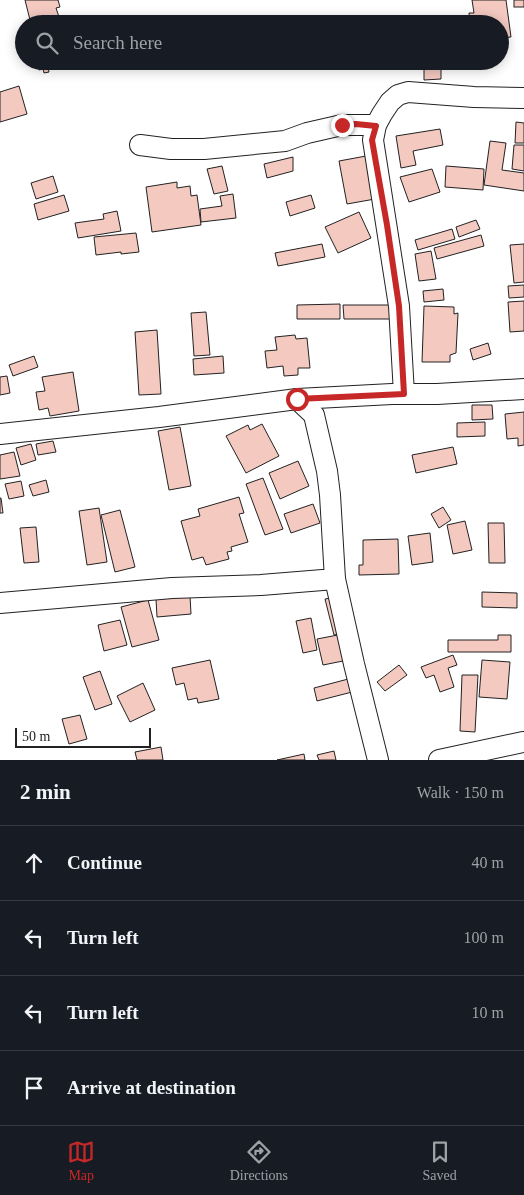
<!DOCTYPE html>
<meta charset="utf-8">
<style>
:root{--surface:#171b24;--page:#20242c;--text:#f1f3f6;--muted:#9ea1a6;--line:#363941;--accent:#c62828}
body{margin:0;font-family:"Times New Roman",serif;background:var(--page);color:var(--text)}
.scale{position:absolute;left:15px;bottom:12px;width:136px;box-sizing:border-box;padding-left:5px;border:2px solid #222;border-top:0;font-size:14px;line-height:18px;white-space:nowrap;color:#222;-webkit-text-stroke:4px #fff;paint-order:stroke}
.stop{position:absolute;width:15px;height:15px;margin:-11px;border:4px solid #c62828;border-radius:50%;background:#fff}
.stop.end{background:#c62828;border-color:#fff;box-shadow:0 1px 5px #0008}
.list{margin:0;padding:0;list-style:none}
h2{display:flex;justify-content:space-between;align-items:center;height:65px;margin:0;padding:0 20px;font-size:21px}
h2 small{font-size:16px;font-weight:400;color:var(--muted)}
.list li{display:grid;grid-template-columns:32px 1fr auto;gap:15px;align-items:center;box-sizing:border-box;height:75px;padding:0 20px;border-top:1px solid var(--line)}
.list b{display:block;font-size:19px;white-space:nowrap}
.list em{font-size:16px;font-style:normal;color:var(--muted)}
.icon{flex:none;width:28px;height:28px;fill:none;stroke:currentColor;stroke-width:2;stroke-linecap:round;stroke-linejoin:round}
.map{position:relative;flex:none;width:524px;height:760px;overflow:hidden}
.search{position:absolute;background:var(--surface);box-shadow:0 2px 12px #0003;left:15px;right:15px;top:15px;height:55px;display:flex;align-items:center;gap:12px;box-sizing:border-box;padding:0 18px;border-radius:28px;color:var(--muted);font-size:19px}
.sheet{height:365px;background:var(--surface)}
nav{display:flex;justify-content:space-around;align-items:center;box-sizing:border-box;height:70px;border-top:1px solid var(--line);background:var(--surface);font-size:14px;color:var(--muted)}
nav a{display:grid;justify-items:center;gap:2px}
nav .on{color:var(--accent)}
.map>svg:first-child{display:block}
.building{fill:#f3c9c0;stroke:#222}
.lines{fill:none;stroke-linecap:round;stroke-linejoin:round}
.minor-casing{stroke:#222;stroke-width:22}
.minor{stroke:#fff;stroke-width:20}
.route{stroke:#c62828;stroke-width:6}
</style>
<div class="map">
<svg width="524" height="760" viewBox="0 0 524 760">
<rect width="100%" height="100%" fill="#fff"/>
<g class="building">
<path d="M25,0H58L60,7L56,8L59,17L31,24Z"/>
<path d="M472,0H506L511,37L500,38V24H470L469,13H474Z"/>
<rect x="514" y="0" width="10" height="7"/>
<path d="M453,17L454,24H436L435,18Z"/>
<path d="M36,61H71V62L48,68L49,72L44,73L43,69L39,70Z"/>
<path d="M424,61H441V79L424,80Z"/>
<path d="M19,86L27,114L0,122V92Z"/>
<path d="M516,122L524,123V143H515Z"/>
<path d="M440,129L443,145L413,151L416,165L401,168L396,136Z"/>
<path d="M490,141L506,143L502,170L524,173V191L484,185Z"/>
<path d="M514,145H524V171L512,169Z"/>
<path d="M366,156L375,199L347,204L339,161Z"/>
<path d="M293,157V171L267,178L264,164Z"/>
<path d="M222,166L228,191L214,194L207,169Z"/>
<path d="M446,166L484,169L483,190L445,187Z"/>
<path d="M432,169L440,192L409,202L400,177Z"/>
<path d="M53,176L58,192L36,199L31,183Z"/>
<path d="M177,182V188L190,186L191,196L197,195L201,225L152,232L146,187Z"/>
<path d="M233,194L236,218L201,222L200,209L222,206L220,196Z"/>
<path d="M64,195L69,211L38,220L34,204Z"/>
<path d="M311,195L315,208L290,216L286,202Z"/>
<path d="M117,211L121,231L78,238L75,223L104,219L103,214Z"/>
<path d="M359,212L371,238L338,253L325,227Z"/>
<path d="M476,220L480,229L459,237L456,227Z"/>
<path d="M452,229L455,239L418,250L415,240Z"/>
<path d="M136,233L139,252L121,254V252L96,255L94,237Z"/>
<path d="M481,235L484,246L437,259L434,248Z"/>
<path d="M322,244L325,257L278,266L275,253Z"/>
<path d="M524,244V282L514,283L510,245Z"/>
<path d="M431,251L436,279L419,281L415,254Z"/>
<path d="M524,285V297L509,298L508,286Z"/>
<path d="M443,289L444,300L424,302L423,291Z"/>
<path d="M524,301V331L510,332L508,302Z"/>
<path d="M340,304V319H297V305Z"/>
<path d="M343,305H390V319H344Z"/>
<path d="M424,306L454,307V314L458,313L456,353L450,355V362H422Z"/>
<path d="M206,312L210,355L194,356L191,313Z"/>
<path d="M157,330L161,394L139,395L135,332Z"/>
<path d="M295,335L296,339L307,338L310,368H298V375L284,376L283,366L267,368L265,351L277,350L275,337Z"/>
<path d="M488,343L491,354L473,360L470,349Z"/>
<path d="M34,356L38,367L13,376L9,365Z"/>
<path d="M223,356L224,373L194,375L193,359Z"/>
<path d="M73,372L79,411L50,416L48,408L39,410L36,392L45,391L42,377Z"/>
<path d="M7,376L10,393L0,395V377Z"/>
<path d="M472,405H492L493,419L472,420Z"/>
<path d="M524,412V445L518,446V438L507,439L505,414Z"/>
<path d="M485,422V436L457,437V423Z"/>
<path d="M262,424L279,456L246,473L226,436L248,425L250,430Z"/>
<path d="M180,427L191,486L169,490L158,431Z"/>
<path d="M53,441L56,452L38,455L36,444Z"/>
<path d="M31,444L36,460L21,465L16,448Z"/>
<path d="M453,447L457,464L416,473L412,455Z"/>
<path d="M14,452L20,476L0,479V455Z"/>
<path d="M298,461L309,486L280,499L269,473Z"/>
<path d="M263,478L283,529L265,535L246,484Z"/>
<path d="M46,480L49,492L33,496L29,485Z"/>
<path d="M21,481L24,496L9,499L5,484Z"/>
<path d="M239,497L244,513L239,514L248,542L231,547L232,551L227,552L229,559L206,565L203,557L192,560L181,521L200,516L198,509Z"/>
<path d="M0,498H1L3,513H0Z"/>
<path d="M313,504L320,523L291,533L284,514Z"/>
<path d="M443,507L451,520L439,528L431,514Z"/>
<path d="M99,508L107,562L87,565L79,511Z"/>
<path d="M120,510L135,567L115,572L101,515Z"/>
<path d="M465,521L472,550L453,554L447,525Z"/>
<path d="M488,523H504L505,563H489Z"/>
<path d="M36,527L39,562L24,563L20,528Z"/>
<path d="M430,533L433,562L412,565L408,536Z"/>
<path d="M398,539L399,574L359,575V565H363V540Z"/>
<path d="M482,592L517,593V608L482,607Z"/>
<path d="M190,596L191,614L157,617L156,599Z"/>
<path d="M336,597L345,633L334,635L325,599Z"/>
<path d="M148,600L159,640L132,647L121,607Z"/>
<path d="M311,618L317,650L303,653L296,621Z"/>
<path d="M120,620L127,645L104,651L98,625Z"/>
<path d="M343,634L348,660L323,665L317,639Z"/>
<path d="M498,635H511V652H448V640H498Z"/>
<path d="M453,655L457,665L448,668L454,687L440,692L434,675L426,678L421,667Z"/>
<path d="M210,660L219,699L198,703L197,698L188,700L184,683L176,685L172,668Z"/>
<path d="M482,660L510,662L507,699L479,697Z"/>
<path d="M399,665L407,675L385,691L377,682Z"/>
<path d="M100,671L112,704L95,710L83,677Z"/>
<path d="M462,675H478L475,732L460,731Z"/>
<path d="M352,678L356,691L317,701L314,688Z"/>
<path d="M143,683L155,710L130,722L117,696Z"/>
<path d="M80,715L87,739L69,744L62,719Z"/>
<path d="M161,747L163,760H137L135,752Z"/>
<path d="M334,751L336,760H319L317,755Z"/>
<path d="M304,754L305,760H277Z"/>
</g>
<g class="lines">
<defs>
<g id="minor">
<path d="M140,145L171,149H204L285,141L307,133L342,125H376"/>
<path d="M404,394L399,306L373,140L376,125L382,114L390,102L398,95L408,92L474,97L524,98"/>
<path d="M0,434L159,417L297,399L392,394H437L524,389"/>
<path d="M335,579L354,664L378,760"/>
<path d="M0,603L172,588L261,585L335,579L330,495L327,471L314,415L297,399"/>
<path d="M439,760L523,742"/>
</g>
</defs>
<use href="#minor" class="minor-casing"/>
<use href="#minor" class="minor"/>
</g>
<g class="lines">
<path class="route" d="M297,399L404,394L399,306L387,225L376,163L372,140L376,126L356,124L342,125"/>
</g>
</svg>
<div class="scale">50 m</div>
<div class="stop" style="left:297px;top:399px"></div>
<div class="stop end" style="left:342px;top:125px"></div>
<div class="search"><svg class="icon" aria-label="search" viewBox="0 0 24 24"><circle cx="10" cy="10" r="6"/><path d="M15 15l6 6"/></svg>Search here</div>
</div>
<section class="sheet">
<h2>2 min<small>Walk · 150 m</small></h2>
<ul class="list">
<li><svg class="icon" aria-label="ahead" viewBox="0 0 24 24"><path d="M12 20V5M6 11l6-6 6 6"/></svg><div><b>Continue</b></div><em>40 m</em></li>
<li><svg class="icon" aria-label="left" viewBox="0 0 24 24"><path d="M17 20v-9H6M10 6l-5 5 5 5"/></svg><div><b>Turn left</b></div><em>100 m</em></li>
<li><svg class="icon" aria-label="left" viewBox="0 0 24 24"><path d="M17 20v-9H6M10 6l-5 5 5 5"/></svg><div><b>Turn left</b></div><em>10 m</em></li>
<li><svg class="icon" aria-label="arrive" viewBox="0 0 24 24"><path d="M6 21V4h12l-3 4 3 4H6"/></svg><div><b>Arrive at destination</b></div></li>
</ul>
</section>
<nav>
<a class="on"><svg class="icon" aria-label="map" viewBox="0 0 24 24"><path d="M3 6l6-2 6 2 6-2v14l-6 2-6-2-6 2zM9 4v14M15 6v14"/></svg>Map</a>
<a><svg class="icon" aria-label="directions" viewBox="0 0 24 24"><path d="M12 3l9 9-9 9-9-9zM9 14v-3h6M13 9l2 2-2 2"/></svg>Directions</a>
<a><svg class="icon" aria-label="saved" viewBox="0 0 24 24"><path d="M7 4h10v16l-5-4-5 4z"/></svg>Saved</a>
</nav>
